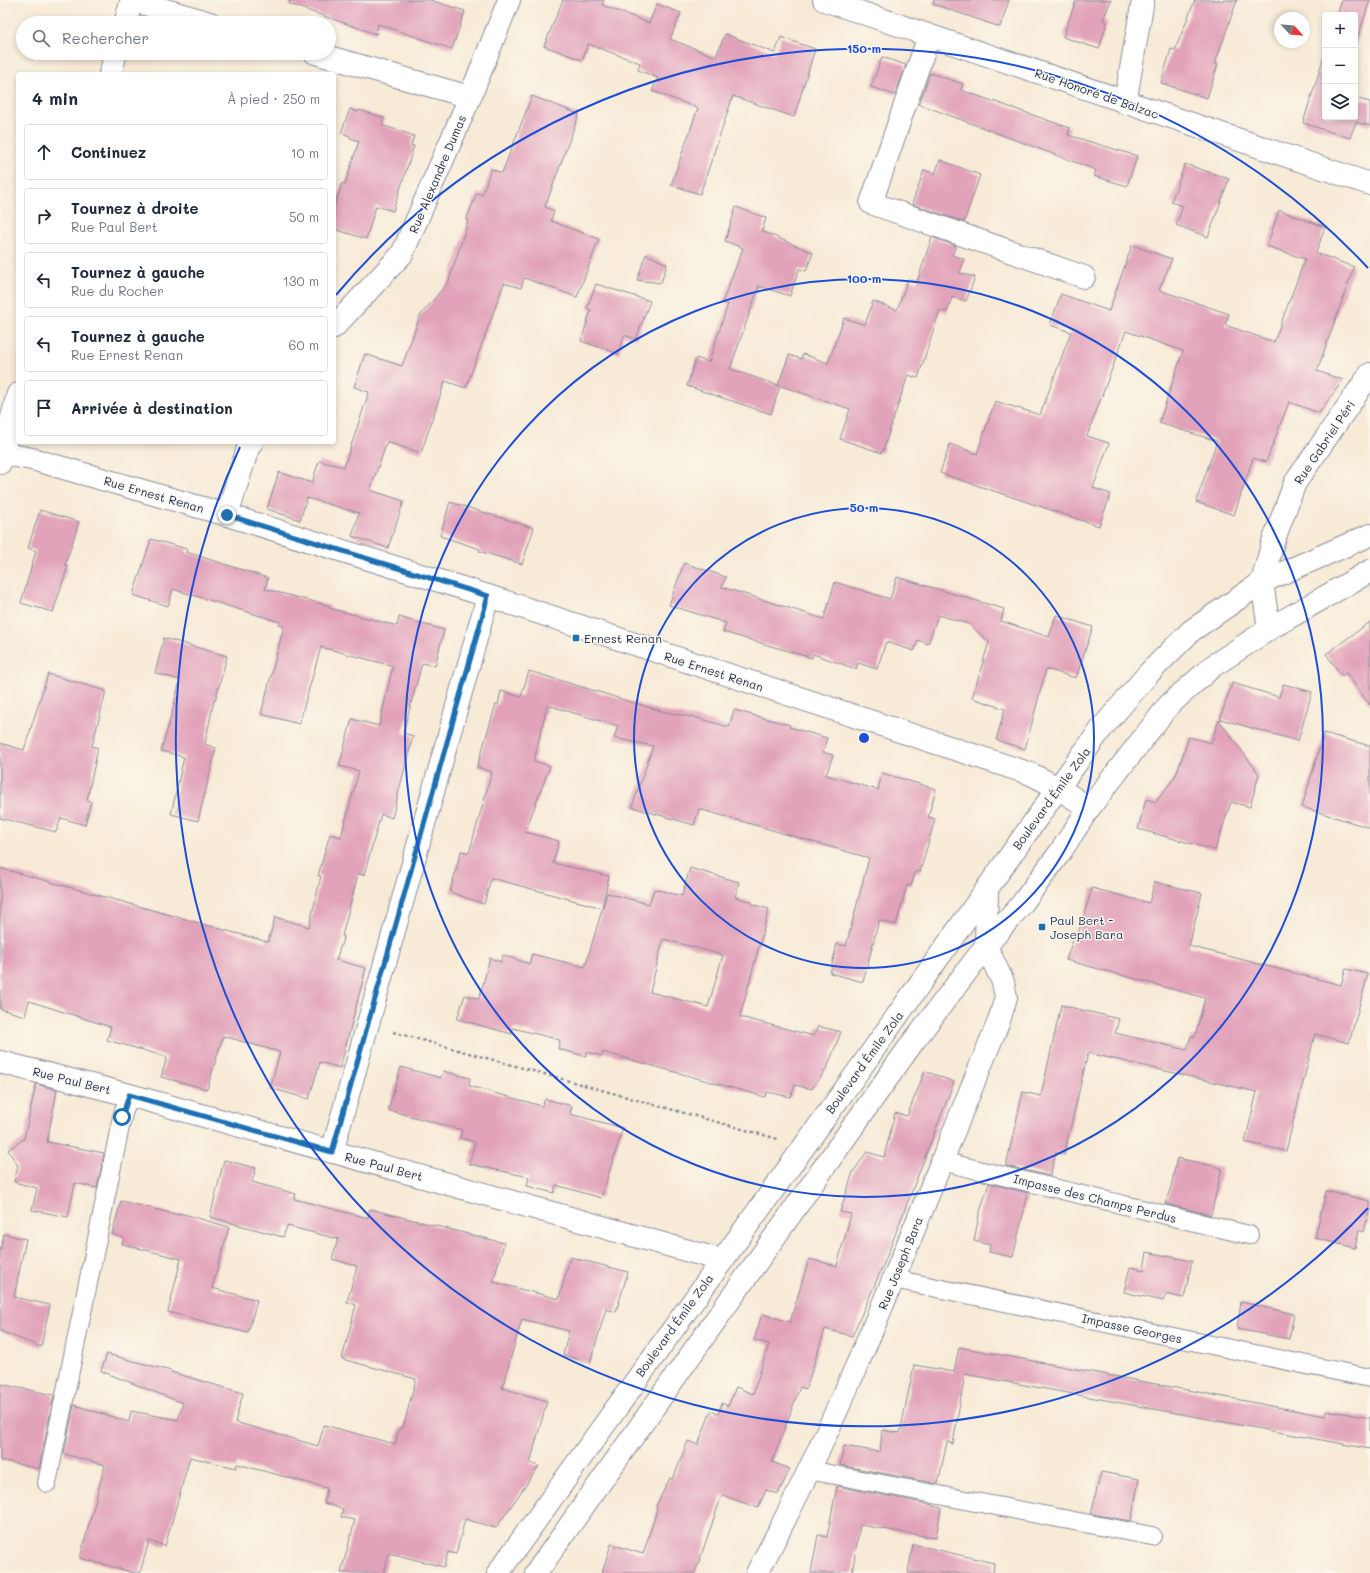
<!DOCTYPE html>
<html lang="fr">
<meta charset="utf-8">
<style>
:root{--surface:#fff;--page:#f2f2f3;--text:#1f2937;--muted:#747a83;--line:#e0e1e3}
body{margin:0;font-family:Mali,sans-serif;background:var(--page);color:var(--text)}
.controls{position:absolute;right:12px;top:12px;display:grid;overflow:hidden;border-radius:4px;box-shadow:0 2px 6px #0003}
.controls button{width:36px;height:36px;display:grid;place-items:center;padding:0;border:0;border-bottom:1px solid var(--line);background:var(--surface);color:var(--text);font:20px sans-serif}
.compass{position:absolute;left:1274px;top:12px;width:36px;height:36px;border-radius:50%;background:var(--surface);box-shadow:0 2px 6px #0003;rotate:116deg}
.stop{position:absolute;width:12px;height:12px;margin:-9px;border:3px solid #1f6fb2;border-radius:50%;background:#fff}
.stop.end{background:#1f6fb2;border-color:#fff;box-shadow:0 1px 4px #0008}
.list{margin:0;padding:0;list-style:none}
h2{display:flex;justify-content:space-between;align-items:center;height:52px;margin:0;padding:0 16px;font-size:17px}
h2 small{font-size:13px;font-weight:400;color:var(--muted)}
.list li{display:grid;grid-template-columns:26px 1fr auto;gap:12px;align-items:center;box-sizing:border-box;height:56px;margin:0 8px 8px;padding:0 8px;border:1px solid var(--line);border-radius:4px}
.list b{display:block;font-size:15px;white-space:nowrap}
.list p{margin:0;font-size:13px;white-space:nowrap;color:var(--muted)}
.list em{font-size:13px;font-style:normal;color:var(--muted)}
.icon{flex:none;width:22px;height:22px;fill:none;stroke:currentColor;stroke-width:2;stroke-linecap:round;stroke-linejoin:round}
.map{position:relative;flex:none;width:1370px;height:1573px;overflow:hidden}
.search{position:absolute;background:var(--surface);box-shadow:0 2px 6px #0003;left:16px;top:16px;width:320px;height:44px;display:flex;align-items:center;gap:10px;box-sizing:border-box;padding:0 14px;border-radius:22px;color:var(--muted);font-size:15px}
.panel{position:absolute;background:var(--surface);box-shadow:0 2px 6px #0003;left:16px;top:72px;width:320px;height:372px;border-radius:4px}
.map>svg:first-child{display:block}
.building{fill:#e2a3ba;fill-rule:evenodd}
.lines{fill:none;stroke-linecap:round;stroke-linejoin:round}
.lane-casing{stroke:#898c9a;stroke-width:20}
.street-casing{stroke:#898c9a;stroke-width:24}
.primary-casing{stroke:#898c9a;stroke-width:24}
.path{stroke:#898c9a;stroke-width:2.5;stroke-dasharray:3 3;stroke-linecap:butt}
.lane{stroke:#fff;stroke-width:18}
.street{stroke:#fff;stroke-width:22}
.primary{stroke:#fff;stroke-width:22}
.route{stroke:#1f6fb2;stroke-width:5}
.ring{fill:none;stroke:#1d4ed8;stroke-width:2}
.poi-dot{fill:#1f6fb2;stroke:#fbf7ec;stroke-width:1.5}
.labels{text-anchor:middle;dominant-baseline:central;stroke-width:3;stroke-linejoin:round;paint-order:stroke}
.street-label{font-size:12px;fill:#1b2f5e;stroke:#fbf7ec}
.poi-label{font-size:12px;fill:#1b2f5e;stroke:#fbf7ec;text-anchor:start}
.centre{fill:#1d4ed8;stroke:#fbf7ec;stroke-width:2}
.ring-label{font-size:12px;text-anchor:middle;font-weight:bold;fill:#1d4ed8;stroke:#fbf7ec;stroke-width:3;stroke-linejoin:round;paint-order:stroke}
</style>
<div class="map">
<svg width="1370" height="1573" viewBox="0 0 1370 1573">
<rect width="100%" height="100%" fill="#fbf7ec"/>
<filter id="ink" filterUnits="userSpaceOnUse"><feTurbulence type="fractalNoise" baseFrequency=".025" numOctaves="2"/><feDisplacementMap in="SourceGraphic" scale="8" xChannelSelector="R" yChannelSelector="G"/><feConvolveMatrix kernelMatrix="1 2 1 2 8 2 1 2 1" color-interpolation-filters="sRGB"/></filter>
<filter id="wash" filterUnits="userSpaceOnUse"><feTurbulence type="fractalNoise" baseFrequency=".012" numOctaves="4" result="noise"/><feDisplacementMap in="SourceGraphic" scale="16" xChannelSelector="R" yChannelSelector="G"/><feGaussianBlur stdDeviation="0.9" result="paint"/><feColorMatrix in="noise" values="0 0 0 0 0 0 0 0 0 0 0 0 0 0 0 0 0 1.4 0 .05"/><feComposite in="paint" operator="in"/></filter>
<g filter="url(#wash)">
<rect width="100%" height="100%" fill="#f7ead6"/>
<g id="blocks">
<g class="building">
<path d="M290,0H430L465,11L452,49L378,24L376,34L289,4Z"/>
<path d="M563,0H604L602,5L649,23L657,4L681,13L670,39L716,57L725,34L775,53L781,37L815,49L794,117L733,96L700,194L671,185L698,108L652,91L658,78L638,70L640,63L588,44L582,60L544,46Z"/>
<path d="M934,0H1009L1000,27L933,4Z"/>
<path d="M1076,0H1111L1103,20L1107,22L1099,49L1063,37Z"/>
<path d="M1195,0H1237L1215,64H1218L1207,98L1161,83L1171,49L1175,50Z"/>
<path d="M1342,0H1370L1355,46V15H1337Z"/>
<path d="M1325,53V117H1355V98L1370,102V126L1356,122L1350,138L1303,123Z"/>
<path d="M882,57L906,65L895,95L871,87Z"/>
<path d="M930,73L963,84L961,90L1070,128L1068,135L1137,156L1127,186L1094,176L1096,170L919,104Z"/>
<path d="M532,96L579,114L545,207L554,211L551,221L599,239L577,297L524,278L521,288L504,283L466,388L445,381L421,453L387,442L370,490L404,501L388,548L352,536L359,513L307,498L300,520L267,509L279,472L312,483L319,461L344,467L369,392L354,387L365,354L402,366L420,316L449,281L468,221L466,220L477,193L482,195L491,169L502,173Z"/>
<path d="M350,109L358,112L359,110L384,118L382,125L414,136L411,145L414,146L393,211L376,206L366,239L334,229V208L342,183L345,184L359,141L350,138V136L341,133Z"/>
<path d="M940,160L980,175L964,222L912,204L924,170L935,174Z"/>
<path d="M1185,164L1229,179L1208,237L1176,225L1183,206L1171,202Z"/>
<path d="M736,207L766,218L762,231L813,253L806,271L799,269L790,296L759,286L730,369L780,386L771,414L687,386L696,358L709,362L728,304L722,303L743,248L725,241Z"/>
<path d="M1279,210L1325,227L1316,253L1354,267L1317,371L1343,380L1319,413L1289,402L1266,462L1253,458L1234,515L1196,502L1217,441L1159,423L1183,351L1126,331L1087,436L1109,443L1093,488L1111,494L1099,526L940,473L950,444L977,454L995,401L1040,415L1071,332L1050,325L1061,294L1109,311L1132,245L1172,259L1159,290L1229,314L1225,325L1274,342L1305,259L1267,246Z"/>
<path d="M932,237L956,246L952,255L964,259L960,273L975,277L966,301L952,297L947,312L940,310L918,378L908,375L882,453L840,439L850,409L778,385L789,355L801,359L803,354L828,363L844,318L865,325L873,301L897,310L908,279L917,282Z"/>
<path d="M646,254L667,264L661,283L637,280Z"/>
<path d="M596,284L650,301L636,339L624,335L619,354L581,341L591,310L587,308Z"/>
<path d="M450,502L534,528L522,564L479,551L480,549L440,536Z"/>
<path d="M40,510L79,522L65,565L68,566L53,612L21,603L36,551L28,548Z"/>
<path d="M151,539L187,549L186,552L268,578L265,589L330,606L329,608L397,626L399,617L444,630L435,666L422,663L403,733L413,736L392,818L381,814L364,875L358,874L342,936H344L336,960L366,968L340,1068L320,1062L309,1099L270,1088L280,1052L223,1036L207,1089L161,1077L167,1057L107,1040L111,1027L29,1001L25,1016L0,1009V868L268,942L275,917L309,927L321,876H318L330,834L341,837L359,771L339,766L352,719L379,726L393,666L321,647L299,724L261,714L284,626L279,625L280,622L173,589L168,606L133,595Z"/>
<path d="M684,563L726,577L722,587L824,619L835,582L890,599L897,577L1004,609L1001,621L1049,637L1056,615L1093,627L1076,678L1046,669L1025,749L996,740L1005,709L972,698L989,642L969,624L938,615L928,644L918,640L914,651L886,642L877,669L858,663L856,669L813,654L812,658L723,632L726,623L669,605Z"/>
<path d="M1370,622V705L1346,673L1342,676L1326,654Z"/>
<path d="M164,638L227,656L215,701L214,700L205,744L216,748L198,821L171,814L184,757L161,751L174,706L180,680L155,673Z"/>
<path d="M529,671L661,711L691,717V716L729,727L734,710L790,725L789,727L827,738L823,752L833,755L826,775L878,790L882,773L936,789L928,817L935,819L920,872L916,871L911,886L907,885L896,925L879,920L863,982L830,973L837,944L846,946L869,858L699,809L694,825L632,807L653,746L614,738L618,726L547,705L534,761L550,766L525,832L559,841L553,863L609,876L602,908L491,878L484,904L450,892L461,851L469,853L492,772L477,767L496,704L498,705L501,691L521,697Z"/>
<path d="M48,674L106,691L92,746L98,748L87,800L91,801L85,825L61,818L56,832L0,818V743L24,750Z"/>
<path d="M1232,683L1279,697L1283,684L1312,692L1298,741L1220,719Z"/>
<path d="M1219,720L1259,774L1250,807L1231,802L1215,850L1138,829L1146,799L1156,802L1176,775L1189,737L1211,743Z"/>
<path d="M1324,733L1370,746V828L1302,807Z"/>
<path d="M690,868L739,882L735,897L752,902L751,904L769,909L740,1017L814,1036L818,1026L841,1032L827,1068L812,1089L795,1085L791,1097L767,1092L765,1097L603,1052L602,1056L587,1052L586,1056L558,1049L560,1040L513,1028L512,1034L457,1019L465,995L479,999L490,958L501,962L503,955L529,964L532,954L585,967L607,893L649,904L654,889L682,896ZM663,939L723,955L708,1007L650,992Z"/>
<path d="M1155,882L1202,893L1189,946L1341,985L1346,969L1368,974L1349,1043L1315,1034L1286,1151L1245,1142L1257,1092L1088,1053L1064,1155L1056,1152L1050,1176L1006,1166L1023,1092L1041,1096L1061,1005L1119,1019L1115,1033L1187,1050L1191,1036L1195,1037L1205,998L1066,960L1075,934H1078L1092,888L1149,903Z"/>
<path d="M401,1067L441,1078L443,1071L470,1078L469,1086L542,1106L545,1099L572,1106L570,1114L623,1128L601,1198L556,1185L554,1193L527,1186L529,1177L469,1164L475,1142L460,1138L462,1130L388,1110Z"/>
<path d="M925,1071L954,1082L883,1266L852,1336L825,1329L806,1389L800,1387L772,1462L790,1469L778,1494L766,1490L758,1508L722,1495L695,1573H602L611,1544L643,1554L657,1510L656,1506L670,1478L673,1479L688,1441L698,1445L711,1411L718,1414L722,1403L728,1406L736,1387L753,1394L769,1344L754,1340L762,1314L790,1322L809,1259L837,1266L851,1214L840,1212L853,1172L867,1152L884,1157L895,1113L907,1116Z"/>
<path d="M36,1084L57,1090L47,1142L104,1153L97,1188L75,1183L68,1217L32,1210L37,1188L14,1182L18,1166L8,1150L24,1139Z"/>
<path d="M1177,1158L1222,1168L1211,1215L1165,1204L1171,1187Z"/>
<path d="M224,1160L256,1168L252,1182L296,1194L294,1199L368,1218L370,1209L504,1243L493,1282L559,1299L570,1257L628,1272L616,1312L606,1309L590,1363L563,1355L569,1331L522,1319L502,1388L547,1401L530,1463L539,1466L496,1528L465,1519L456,1554L448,1552L444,1567L389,1553L384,1573H341L355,1520L341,1517L343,1509L324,1503L327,1488L237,1464L236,1468L190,1457L165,1546L149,1541L140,1573H135L80,1558L105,1465L64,1454L74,1405L129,1422L131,1411L178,1420L183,1403L101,1371L107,1354L171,1371V1372L243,1393L235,1422L318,1446L324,1425L395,1444L400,1427L403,1428L416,1379L342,1359L356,1305L347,1302L357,1266L332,1259L338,1239L287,1226L283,1237L210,1217Z"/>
<path d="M989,1183L1028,1193L1013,1257L989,1252L990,1245L974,1241L979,1215Z"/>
<path d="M1326,1191L1370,1201V1207L1364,1232L1359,1230L1355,1248L1315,1238Z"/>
<path d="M121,1201L179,1215L180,1213L229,1227L212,1288L257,1300L248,1333L168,1312L181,1259L122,1244L124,1238L112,1234Z"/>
<path d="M4,1234L26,1239L14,1297L50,1305L41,1347L0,1331V1251Z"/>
<path d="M1147,1252L1192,1261L1184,1298L1166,1294L1163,1301L1124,1292L1130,1267L1144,1270Z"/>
<path d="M1241,1302L1294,1314L1289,1339L1237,1329Z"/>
<path d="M959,1347L1325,1416L1326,1410L1370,1418V1449L965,1374L953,1444L947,1442L938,1484L840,1465L844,1446L880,1452L882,1430L900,1433L914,1365L954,1372Z"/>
<path d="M0,1384L54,1395L39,1469L0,1460Z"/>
<path d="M1101,1472L1139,1479L1131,1521L1091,1514Z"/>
<path d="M837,1486L933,1505V1506L941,1508L936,1538L860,1525L852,1573H811L818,1535L827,1537Z"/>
<path d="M913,1544L994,1563L993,1573H908Z"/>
</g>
</g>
</g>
<g filter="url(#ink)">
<use href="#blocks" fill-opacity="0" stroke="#898c9a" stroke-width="1"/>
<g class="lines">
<defs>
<g id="lane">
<path d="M941,1161L1249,1235"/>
<path d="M894,1279L1370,1378"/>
<path d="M809,1470L1152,1536"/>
<path d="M47,1483L122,1117L129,1095"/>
</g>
<g id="street">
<path d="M131,0L210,23"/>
<path d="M824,0L1370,184"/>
<path d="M125,23L132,0"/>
<path d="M929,36L871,203L1084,277"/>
<path d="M315,53L470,97"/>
<path d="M110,74L116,53"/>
<path d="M1125,103L1143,0"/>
<path d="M334,327L402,254L470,97L509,0"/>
<path d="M0,453L32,459L227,515L488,596L1031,774L1058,788L1089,808"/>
<path d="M0,463L18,394"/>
<path d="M227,515L248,448L252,442"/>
<path d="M1269,629L1262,582L1273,542L1295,483L1370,374"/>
<path d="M0,1062L129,1095L721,1260"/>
<path d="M332,1152L488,596"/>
<path d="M757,1573C852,1396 922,1206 999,1021L1006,997L1003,982L986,946L987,889"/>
</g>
<g id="primary">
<path d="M498,1573L859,1070L1058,788L1102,728L1148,674L1191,631L1262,582L1370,535"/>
<path d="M536,1573L913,1042L986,946L1021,905L1061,851L1089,808L1169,705L1213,666L1269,629L1370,571"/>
</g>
</defs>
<use href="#lane" class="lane-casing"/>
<use href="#street" class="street-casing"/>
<use href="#primary" class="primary-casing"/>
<path class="path" d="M393,1032L778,1139"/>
<use href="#lane" class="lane"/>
<use href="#street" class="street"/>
<use href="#primary" class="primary"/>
</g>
</g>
<g class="lines" filter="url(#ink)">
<path class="route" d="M122,1117L129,1095L332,1152L488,596L227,515"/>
</g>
<g class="ring">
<circle cx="864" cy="738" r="230"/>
<circle cx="864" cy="738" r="459"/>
<path d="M1368 1208A689 689 0 0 1 240 447M336 295A689 689 0 0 1 1368 268"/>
</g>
<g class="poi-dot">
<rect x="572" y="634" width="8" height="8" rx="2"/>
<rect x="1038" y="923" width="8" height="8" rx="2"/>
</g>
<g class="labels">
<g class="street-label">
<text transform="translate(1097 93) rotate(19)">Rue Honoré de Balzac</text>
<text transform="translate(437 174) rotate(-67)">Rue Alexandre Dumas</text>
<text transform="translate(1324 442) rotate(-56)">Rue Gabriel Péri</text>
<text transform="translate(154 494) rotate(16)">Rue Ernest Renan</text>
<text transform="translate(714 671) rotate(18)">Rue Ernest Renan</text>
<text transform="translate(1051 798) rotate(-54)">Boulevard Émile Zola</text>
<text transform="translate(864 1062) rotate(-54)">Boulevard Émile Zola</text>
<text transform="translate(72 1080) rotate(14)">Rue Paul Bert</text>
<text transform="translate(384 1166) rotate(15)">Rue Paul Bert</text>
<text transform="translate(1095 1198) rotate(14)">Impasse des Champs Perdus</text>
<text transform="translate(900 1263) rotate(-68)">Rue Joseph Bara</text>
<text transform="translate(674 1325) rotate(-54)">Boulevard Émile Zola</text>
<text transform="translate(1132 1328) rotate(12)">Impasse Georges</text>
</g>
<g class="poi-label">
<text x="584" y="638">Ernest Renan</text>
<text x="1050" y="920">Paul Bert -<tspan x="1050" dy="14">Joseph Bara</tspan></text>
</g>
</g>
<circle cx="864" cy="738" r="6" class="centre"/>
<g class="ring-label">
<text x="864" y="53">150 m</text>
<text x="864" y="283">100 m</text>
<text x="864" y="512">50 m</text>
</g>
</svg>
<div class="controls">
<button>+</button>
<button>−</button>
<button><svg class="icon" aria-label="layers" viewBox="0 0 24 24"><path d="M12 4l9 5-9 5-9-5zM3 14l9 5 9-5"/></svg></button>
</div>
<svg class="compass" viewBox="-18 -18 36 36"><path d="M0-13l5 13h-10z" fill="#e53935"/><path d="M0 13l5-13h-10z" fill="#747a83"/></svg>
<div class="stop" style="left:122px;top:1117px"></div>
<div class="stop end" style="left:227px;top:515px"></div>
<div class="search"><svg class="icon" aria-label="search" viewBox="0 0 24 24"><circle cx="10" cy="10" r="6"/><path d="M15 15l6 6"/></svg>Rechercher</div>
<section class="panel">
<h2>4 min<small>À pied · 250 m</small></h2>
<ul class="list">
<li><svg class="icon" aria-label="ahead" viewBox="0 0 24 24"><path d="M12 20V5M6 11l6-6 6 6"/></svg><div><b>Continuez</b></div><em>10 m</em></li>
<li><svg class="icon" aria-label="right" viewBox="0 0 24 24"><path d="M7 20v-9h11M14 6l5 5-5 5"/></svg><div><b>Tournez à droite</b><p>Rue Paul Bert</p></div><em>50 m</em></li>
<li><svg class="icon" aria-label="left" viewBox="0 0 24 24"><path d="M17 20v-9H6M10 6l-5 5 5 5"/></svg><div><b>Tournez à gauche</b><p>Rue du Rocher</p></div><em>130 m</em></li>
<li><svg class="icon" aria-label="left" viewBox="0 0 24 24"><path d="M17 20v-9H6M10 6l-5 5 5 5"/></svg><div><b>Tournez à gauche</b><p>Rue Ernest Renan</p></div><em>60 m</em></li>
<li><svg class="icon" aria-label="arrive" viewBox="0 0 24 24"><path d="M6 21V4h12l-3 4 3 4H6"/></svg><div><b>Arrivée à destination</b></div></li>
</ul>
</section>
</div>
